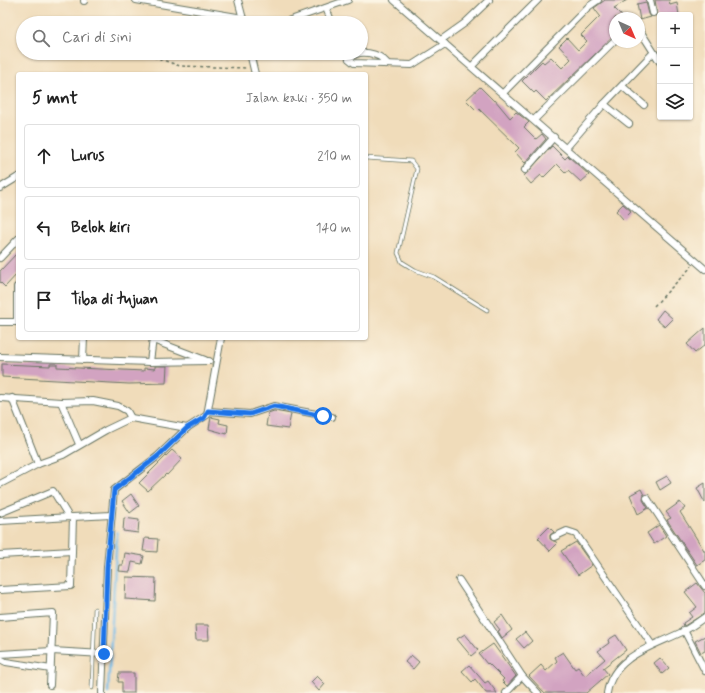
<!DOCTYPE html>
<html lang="id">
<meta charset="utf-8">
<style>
:root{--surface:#fff;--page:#f2f2f2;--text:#222;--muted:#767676;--line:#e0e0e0}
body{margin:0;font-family:Mynerve,sans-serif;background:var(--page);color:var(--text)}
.controls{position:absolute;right:12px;top:12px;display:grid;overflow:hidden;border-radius:4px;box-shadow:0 1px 3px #0004}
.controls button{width:36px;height:36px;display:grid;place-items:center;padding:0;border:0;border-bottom:1px solid var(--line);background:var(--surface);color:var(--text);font:20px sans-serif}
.compass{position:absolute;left:609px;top:12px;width:36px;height:36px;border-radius:50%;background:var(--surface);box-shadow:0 1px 3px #0004;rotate:136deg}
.stop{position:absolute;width:12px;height:12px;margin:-9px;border:3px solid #1a73e8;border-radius:50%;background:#fff}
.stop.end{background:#1a73e8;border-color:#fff;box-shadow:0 1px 4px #0008}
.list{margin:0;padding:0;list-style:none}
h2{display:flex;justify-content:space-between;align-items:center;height:52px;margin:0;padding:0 16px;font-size:17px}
h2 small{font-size:13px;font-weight:400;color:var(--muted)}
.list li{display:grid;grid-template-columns:26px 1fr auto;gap:12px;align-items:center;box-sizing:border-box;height:64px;margin:0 8px 8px;padding:0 8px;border:1px solid var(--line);border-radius:4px}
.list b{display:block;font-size:15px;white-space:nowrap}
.list em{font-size:13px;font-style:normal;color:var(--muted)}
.icon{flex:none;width:22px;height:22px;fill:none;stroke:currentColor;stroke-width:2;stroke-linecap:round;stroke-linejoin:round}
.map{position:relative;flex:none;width:705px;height:693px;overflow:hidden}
.search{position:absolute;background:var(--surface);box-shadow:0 1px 3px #0004;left:16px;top:16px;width:352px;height:44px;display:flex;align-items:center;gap:10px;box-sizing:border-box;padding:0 14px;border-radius:22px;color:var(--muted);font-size:15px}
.panel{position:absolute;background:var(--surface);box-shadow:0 1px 3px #0004;left:16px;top:72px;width:352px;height:268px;border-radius:4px}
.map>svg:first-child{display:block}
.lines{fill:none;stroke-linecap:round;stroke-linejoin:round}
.stream{stroke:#71bbea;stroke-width:2.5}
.building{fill:#d2a3c1}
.lane-casing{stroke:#687563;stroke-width:4.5}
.street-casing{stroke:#687563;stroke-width:8}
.path{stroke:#687563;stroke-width:1.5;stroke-dasharray:3 3;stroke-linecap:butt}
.lane{stroke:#fff;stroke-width:3}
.street{stroke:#fff;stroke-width:6}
.route{stroke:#1a73e8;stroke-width:5}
</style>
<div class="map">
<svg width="705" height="693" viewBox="0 0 705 693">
<rect width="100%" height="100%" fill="#fcf5e5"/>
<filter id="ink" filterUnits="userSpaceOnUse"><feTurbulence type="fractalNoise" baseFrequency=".025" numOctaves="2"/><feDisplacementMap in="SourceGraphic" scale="8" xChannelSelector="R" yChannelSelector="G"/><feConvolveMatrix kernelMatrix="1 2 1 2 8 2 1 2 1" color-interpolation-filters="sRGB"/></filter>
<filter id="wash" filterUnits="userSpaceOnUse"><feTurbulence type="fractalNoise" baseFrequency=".012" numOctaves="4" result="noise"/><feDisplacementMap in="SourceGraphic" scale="16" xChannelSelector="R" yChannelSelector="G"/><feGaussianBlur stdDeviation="0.9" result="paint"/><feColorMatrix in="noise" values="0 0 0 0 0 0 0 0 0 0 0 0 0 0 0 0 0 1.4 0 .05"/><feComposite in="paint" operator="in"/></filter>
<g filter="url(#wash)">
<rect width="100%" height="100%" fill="#f0dcba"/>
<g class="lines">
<path class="stream" d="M108,693L117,532"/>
</g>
<g id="blocks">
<g class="building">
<path d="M605,0H627L614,8L624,18H615V35L546,101L536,91L534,93L522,81L542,61L544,63L551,57L562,68L571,59L559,46L567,38L578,50L587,41L581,35L600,16L594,8Z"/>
<path d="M655,0H669L670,5L677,3L679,15L656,16L657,12Z"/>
<path d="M646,2L649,14L651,17L640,20L637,4Z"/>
<path d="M480,87L494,101L495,100L510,118L516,112L529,122L524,127L536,139L542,134L546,139L525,163L515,152L519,148L478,108L476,110L466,100Z"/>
<path d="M552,146L565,159L568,156L589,175L581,182L568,170L566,173L557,164L543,178L541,175L531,184L524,176Z"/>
<path d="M623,204L631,211L623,219L616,211Z"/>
<path d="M18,252V273L5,287L0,282V271Z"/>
<path d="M663,310L673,319L665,327L656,319Z"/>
<path d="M705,328V345L695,353L687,344Z"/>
<path d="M2,364L50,366V364H57V367L144,371V368L155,369V366H167L166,383L129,384L2,377Z"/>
<path d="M274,411L291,414L288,429L266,426L268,413Z"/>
<path d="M211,417L220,419L219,423L228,425L227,434L209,429Z"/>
<path d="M172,450L182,459L167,475L166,474L148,491L139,483Z"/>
<path d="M667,476L671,483L660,490L656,482Z"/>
<path d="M705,483V503L697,488Z"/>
<path d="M641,489L644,495L643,500L648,508L638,514L630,495Z"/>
<path d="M131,494L139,506L130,513L122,501Z"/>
<path d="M680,502L685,508L680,512L705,552V560L697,565L667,520L671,518L666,512Z"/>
<path d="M124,518L139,520L138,533L123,531Z"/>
<path d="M659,525L666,536L654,544L647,533Z"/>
<path d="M549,527L554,532L550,535V539L558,543L550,551L538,538Z"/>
<path d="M145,538L158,539L157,552L143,551Z"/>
<path d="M576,542L592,565L578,575L561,551Z"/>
<path d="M125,553L144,556L142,564L132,562L130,572L119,571L120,565H123Z"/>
<path d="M126,577L156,578L155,601L125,599Z"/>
<path d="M697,583L705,593V613L684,626L683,623L692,617L689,613L697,607L685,592Z"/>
<path d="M502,615L512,630L502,638L498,631L500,630L494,622Z"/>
<path d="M195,625H208L209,640H196Z"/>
<path d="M525,632L532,641L524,648L516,639Z"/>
<path d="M465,634L478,650L471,656L457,639Z"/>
<path d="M616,635L626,650L603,668L608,674L586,693H545L529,676L541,665L546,671L557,661L555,657L563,652L575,669L578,667L585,676L605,659L598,651L609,643L608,640Z"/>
<path d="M705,636V651L701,653L695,641Z"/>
<path d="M493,644L516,676L507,686L502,681L504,679L488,663L487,664L479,654Z"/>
<path d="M411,655L419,662L413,669L405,662Z"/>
<path d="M660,658L669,668L662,674L654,663Z"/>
<path d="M469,665L485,683L488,681L497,693H486L475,679L472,682L462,671Z"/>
<path d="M119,673H134V693H122V682H118Z"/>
<path d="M317,676L325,684L319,691L311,682Z"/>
</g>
</g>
</g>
<g filter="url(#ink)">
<use href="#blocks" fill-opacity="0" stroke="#687563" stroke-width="1"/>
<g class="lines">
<defs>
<g id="lane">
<path d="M366,158L411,161L417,169L398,253L402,262L415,270L434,277L487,310"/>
<path d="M92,688L95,609"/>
</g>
<g id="street">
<path d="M84,0V1"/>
<path d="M136,0L243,18"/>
<path d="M238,0L244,23"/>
<path d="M394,0L705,269"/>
<path d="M650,0L653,13"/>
<path d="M326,8L332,23"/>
<path d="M282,23L348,0"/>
<path d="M639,29L660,62"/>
<path d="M441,40L465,23L489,0"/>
<path d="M250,53L255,74"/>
<path d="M387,63C379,53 359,48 349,59L354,63L412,65L445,44"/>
<path d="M472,66L538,0"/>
<path d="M622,86L644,105"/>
<path d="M503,93L588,7L598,0"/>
<path d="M604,104L629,124"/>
<path d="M534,120L615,40"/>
<path d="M566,148L604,104L653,53"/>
<path d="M525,170L554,137"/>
<path d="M0,188L18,177"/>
<path d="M0,258L18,239"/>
<path d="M17,321V287"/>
<path d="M0,322H18"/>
<path d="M153,340L205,360"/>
<path d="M0,357L150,362L209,361"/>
<path d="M83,360L84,338"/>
<path d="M150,362L153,338"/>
<path d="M0,398L61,402L93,401L118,406L127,411L131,418"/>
<path d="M12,398L38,464"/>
<path d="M61,402L79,444"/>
<path d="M208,411L250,414L274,406L332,417"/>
<path d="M0,484L38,464L63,455L106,430L131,418L187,428"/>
<path d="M647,498L705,586"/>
<path d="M0,513L53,491L69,517"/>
<path d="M0,521L71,517"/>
<path d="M554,537L567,531L576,534L652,645"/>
<path d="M0,555L72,551"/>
<path d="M459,580L522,676"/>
<path d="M0,590L71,586L73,517L111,515"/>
<path d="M0,617L53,613L50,685"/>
<path d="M684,630L705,671"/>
<path d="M0,654L52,651L103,654"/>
<path d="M0,659L6,662L51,669"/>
<path d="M102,693L107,567L114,490L158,456L187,428L207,415L221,338"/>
<path d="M506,693L522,676L538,693"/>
<path d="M607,693C613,655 655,646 684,631C691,627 698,622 705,617"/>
</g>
</defs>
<use href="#lane" class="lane-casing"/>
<use href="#street" class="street-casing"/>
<g class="path">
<path d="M148,55L180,66L248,68"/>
<path d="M654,306L692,266"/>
</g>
<use href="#lane" class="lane"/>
<use href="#street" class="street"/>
</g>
</g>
<g class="lines" filter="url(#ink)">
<path class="route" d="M104,654L107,567L114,490L158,456L187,428L204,418L208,411L250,414L274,406L323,416"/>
</g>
</svg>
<div class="controls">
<button>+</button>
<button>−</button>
<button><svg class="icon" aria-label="layers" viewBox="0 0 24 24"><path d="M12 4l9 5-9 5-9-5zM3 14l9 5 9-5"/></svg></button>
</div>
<svg class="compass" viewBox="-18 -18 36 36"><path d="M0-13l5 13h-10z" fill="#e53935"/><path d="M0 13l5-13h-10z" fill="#767676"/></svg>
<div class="stop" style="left:323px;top:416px"></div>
<div class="stop end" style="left:104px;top:654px"></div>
<div class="search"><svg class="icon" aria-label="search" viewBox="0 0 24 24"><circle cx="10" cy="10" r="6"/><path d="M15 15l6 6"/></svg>Cari di sini</div>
<section class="panel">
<h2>5 mnt<small>Jalan kaki · 350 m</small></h2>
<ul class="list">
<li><svg class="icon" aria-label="ahead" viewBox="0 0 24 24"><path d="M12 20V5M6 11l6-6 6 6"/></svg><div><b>Lurus</b></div><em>210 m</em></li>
<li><svg class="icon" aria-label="left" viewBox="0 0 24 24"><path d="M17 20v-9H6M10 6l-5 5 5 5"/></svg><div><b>Belok kiri</b></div><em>140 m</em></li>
<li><svg class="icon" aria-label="arrive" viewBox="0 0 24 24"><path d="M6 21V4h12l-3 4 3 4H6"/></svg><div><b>Tiba di tujuan</b></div></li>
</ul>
</section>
</div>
